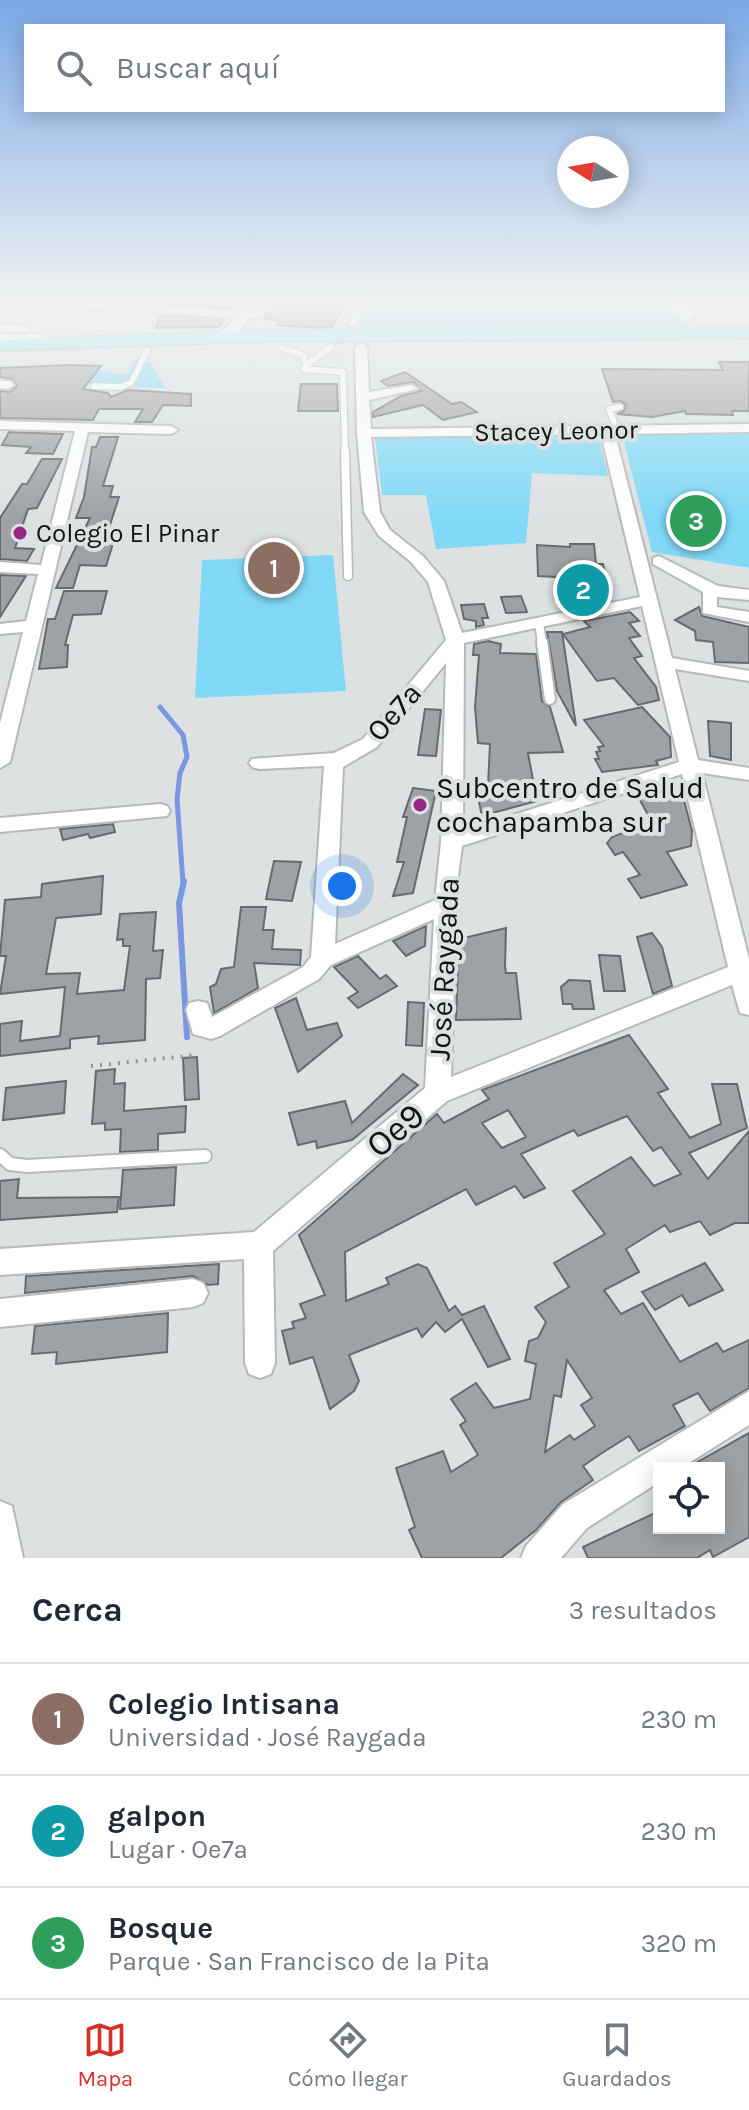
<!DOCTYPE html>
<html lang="es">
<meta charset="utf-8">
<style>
:root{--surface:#fff;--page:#f6f6f7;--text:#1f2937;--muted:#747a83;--line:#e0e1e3;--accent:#d93025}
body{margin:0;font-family:Karla,sans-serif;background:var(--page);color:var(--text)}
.controls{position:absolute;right:24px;bottom:24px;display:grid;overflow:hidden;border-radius:0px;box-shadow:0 4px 20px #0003}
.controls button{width:72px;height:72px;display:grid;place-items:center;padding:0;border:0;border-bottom:2px solid var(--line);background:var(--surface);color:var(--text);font:40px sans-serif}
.compass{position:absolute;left:557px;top:136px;width:72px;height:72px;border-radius:50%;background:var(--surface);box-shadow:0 4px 20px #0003;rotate:281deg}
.you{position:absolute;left:342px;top:886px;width:28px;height:28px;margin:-20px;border:6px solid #fff;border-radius:50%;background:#1a73e8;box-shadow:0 0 0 12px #1a73e833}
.badge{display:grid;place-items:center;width:52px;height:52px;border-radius:50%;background:var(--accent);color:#fff;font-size:26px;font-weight:700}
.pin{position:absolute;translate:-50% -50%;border:4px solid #fff;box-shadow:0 2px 8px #0006}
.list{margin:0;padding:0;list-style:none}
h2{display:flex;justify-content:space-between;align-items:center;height:104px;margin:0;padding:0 32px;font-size:34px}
h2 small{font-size:26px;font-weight:400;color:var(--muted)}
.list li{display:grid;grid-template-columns:52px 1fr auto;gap:24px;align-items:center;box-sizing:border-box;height:112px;padding:0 32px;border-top:2px solid var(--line)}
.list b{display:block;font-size:30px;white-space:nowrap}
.list p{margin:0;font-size:26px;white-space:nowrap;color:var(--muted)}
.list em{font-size:26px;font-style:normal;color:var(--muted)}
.icon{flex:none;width:44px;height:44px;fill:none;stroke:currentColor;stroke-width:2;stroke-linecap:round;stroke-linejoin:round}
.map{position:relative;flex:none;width:749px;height:1558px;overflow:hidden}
.search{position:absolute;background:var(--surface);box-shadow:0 4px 20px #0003;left:24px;right:24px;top:24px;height:88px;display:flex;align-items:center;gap:20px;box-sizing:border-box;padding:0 28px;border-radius:0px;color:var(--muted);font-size:30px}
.sheet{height:440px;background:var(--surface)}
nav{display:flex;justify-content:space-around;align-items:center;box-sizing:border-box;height:112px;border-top:2px solid var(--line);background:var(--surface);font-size:22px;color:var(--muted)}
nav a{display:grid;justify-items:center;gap:4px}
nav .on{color:var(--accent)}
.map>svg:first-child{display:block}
.green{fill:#81d9f7}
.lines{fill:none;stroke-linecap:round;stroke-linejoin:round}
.stream-far1{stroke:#7997e3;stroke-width:5}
.stream{stroke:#7997e3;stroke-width:6}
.building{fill:#9fa2a5;stroke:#686a6d;stroke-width:2;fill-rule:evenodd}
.service-far3-casing{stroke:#b5b9bb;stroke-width:8}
.service-far2-casing{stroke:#b5b9bb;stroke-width:11}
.service-far1-casing{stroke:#b5b9bb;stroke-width:14}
.service-casing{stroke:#b5b9bb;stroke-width:16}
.minor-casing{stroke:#b5b9bb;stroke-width:4}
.tertiary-casing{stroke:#b5b9bb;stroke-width:4}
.primary-casing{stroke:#bdbdbd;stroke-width:4}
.path{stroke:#919495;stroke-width:4;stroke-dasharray:2 7;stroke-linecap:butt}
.service-far3{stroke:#fff;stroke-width:6}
.service-far2{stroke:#fff;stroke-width:8}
.service-far1{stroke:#fff;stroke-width:10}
.service{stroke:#fff;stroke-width:12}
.minor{fill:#fff;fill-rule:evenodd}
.tertiary{fill:#fff;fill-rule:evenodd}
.primary{fill:#86f1f5;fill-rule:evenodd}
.path-bridge{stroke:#919495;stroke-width:2;stroke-dasharray:1 4;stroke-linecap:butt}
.poi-dot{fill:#972685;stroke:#dde1e2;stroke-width:3}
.labels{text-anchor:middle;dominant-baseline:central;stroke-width:8;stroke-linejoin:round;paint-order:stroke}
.far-street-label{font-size:26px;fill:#121414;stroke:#dde1e2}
.far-poi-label{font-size:26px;fill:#121414;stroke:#dde1e2;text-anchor:start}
.street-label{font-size:30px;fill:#121414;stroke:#dde1e2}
.poi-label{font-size:30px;fill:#121414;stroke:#dde1e2;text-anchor:start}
.near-street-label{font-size:36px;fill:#121414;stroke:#dde1e2}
</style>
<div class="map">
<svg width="749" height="1558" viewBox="0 0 749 1558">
<rect width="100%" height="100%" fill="#dde1e2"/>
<g class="green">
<path d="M366,299H677L687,320L684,333L365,336L358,319Z"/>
<path d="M136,359L150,362L165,388L133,387L110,392L115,384L86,385L98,370L127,375Z"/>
<path d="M597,430L608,476L532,473L526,543L436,549L426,495H382L375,438L379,435Z"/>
<path d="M621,430H749V568L652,552Z"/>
<path d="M333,555L346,691L195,698L202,560Z"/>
</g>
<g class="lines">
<path class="stream-far1" d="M160,707L183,735L187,757L180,773L177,799L183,883"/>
<path class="stream" d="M184,881L179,903L187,1037"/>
</g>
<g class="building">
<path d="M174,299H192L238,302L233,308L170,305Z"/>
<path d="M279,299H347L332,327L319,328L277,325L279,320L265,319Z"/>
<path d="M161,315L225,319L219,327L156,328Z"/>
<path d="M719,362H749V411H732L733,415L686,414L685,411L652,417L617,414L624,411L626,405L621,401L613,402L602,369L723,370Z"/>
<path d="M68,365L101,366L83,389L108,393L111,397L128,390L191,394V406L163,405L152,422H135L143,409H99L93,420L0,418V391L10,392L17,386L12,379L0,377V368Z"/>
<path d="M405,372L452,404L461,402L477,412L443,420L423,405L373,417V412L401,396L421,391L414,382L388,386L381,381Z"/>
<path d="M301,384H337L338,411H298Z"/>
<path d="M9,432L63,434L53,454L26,453L31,447L2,445Z"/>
<path d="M100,437H118L103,486H113L110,497H119L106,537H115L106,566L80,565L73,588H56L90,518H76L84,497L92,447H96Z"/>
<path d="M42,459H62L37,508L28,509L15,548L34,549L27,561L0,559V518L22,484H27Z"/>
<path d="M570,544H594L596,564H603L606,577H591L593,603L576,607L573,578L538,576L537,545L570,547Z"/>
<path d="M0,575L26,576L0,617Z"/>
<path d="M64,591H107L101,614L73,615L65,645H68L67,667L39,669L48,619H55Z"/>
<path d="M521,596L527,612L506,613L501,597Z"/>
<path d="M484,604L488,618H482L484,625L476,627V621L464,619L461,605Z"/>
<path d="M699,607L702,616L749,627V663L715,662L713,642L696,640L695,631L675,620Z"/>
<path d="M630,612L639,621L629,623L640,636L629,638L642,656L634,658L656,687L659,700L638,705L614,678L597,681L563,634L590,627L584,621Z"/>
<path d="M547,632H562L576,726L557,691Z"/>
<path d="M488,641L501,644L500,653L536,654L542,701L550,707L563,752L528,753L537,801L485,815L481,812L478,797L482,796L480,787L488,786L490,744L478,743L475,707L479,655H473L474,644Z"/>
<path d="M642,707L670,737L671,757L656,761L658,765L602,772L595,759H599L596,752L600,751L598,747L604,746L584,720Z"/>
<path d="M425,709L441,710L436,756L418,755Z"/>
<path d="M708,721L731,723V760L710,756Z"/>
<path d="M667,783L677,801L684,800L692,831L691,846L667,852L687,885L641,898L628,879L640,875L623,852L615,855L607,843L612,837L652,822L636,793Z"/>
<path d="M413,788L436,791L413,893L393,896L404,862H397L407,817H403Z"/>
<path d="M113,824L115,832L90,838L88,834L63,840L60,829Z"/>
<path d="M274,861L301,862L292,901L266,899Z"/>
<path d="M103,876L101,914L56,918L46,974L80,973L77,994L124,990L130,946H123V939L117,940L120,914L156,912L153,951L163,950L160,978L146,979L145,1040L98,1044L99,1036L70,1039V1048L0,1056V1024L22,1021L20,1041L60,1036L65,987L0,994L6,956H0L5,900L41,897L42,884Z"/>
<path d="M241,907H266L263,930H274L272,949L301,950L300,965L254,963L258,988L214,1013L210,987L216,984L221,969L234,967Z"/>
<path d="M426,926L425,946L406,956L393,941Z"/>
<path d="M506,928L505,966L506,973H516L521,1019L456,1020L459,939Z"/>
<path d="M652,933L662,947L672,986L653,994L637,937Z"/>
<path d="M599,955L620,956L625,991H604Z"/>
<path d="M358,956L380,979L386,975L397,986L358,1008L348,998L358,992L334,967Z"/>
<path d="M569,980L590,981L594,1009H573L572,1004H563L561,987Z"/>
<path d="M296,998L307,1030L337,1023L342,1036L298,1072L275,1008Z"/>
<path d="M408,1002L424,1003L422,1046L406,1045Z"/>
<path d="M629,1035L668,1089L658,1093L690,1138L721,1124L712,1084H737L747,1128L689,1153L708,1179L749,1131V1223H735L710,1235L700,1221L670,1232L665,1225L626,1249L639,1272L604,1290L621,1314L643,1303L680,1362L717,1343L723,1352L749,1340V1388L710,1411L698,1393L673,1405L685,1426L639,1451L629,1436L602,1453L583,1466L593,1480L561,1502L536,1530L501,1558H422L409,1530L415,1527L396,1468L443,1451L451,1472L478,1455L460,1425L466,1421L451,1399L476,1383L494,1408L530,1399L536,1364L525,1361L529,1341L538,1338L546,1322L535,1307L569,1287L554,1263L605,1234L573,1191L631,1157L654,1186L681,1174L661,1147L653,1151L627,1116L578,1136L574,1130L521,1154L545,1188L524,1198L515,1186L476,1205L466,1189L345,1252L346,1301L389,1284L386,1278L418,1264L427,1268L449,1311L455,1306L462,1315L484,1306L510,1359L488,1367L462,1319L445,1332L436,1322L422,1337L417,1328L349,1355L359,1381L354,1391L330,1409L313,1357L290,1364L282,1331L294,1328L292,1322L306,1318L300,1304L325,1295L299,1235L437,1114L444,1123L489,1099L482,1090ZM508,1110L526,1137L502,1148L482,1123ZM567,1360L592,1398L581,1405L595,1426L574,1440L570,1435L545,1452L554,1395L561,1397Z"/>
<path d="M197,1057L199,1099L185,1100L183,1058Z"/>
<path d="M115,1069L114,1084L125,1083L124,1111L186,1106L185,1132L158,1134V1150L120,1152L121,1129L105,1130V1123L92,1124L96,1071Z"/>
<path d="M403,1074L418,1085L352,1140L317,1148L316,1141L298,1145L289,1113L345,1101L352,1123Z"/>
<path d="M66,1081L64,1113L3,1120L6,1088Z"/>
<path d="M176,1167L174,1205L120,1209L123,1170Z"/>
<path d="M19,1179L17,1198L119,1197L117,1212L0,1220V1181Z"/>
<path d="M705,1263L723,1290L689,1306L682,1295L655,1310L642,1292Z"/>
<path d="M219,1264L218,1284L208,1285L193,1276L25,1293L26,1276Z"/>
<path d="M168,1313L167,1352L56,1364L57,1352L32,1354L35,1326Z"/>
<path d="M749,1433V1537L713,1557L710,1550L697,1558H588L583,1547L659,1511V1528H719V1468H687Z"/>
</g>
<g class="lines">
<defs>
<g id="service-far3">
<path d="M0,328L25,329"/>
<path d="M0,337H38L53,342"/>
<path d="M282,348L303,355L306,365L331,347"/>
<path d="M304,369L343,372L345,453"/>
<path d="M94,386L120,387L131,383L147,351"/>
<path d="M617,430L609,409L620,407"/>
</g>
<g id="service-far2">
<path d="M345,451L348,576"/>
<path d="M539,622L542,644"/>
</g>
<path id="service-far1" d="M542,642L550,699"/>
<path id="service" d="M0,1155L10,1164L27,1166L205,1156"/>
<g id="minor">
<path d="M0,299L258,312L264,315L258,318L1,303Z"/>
<path d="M358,299H369L356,326H348Z"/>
<path d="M671,299H683L685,312L683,299L749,300V306L695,304L697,313L687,323L672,312Z"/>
<path d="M361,343L367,347L369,392L412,385L418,389L369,400L371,429L749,424V432L615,434L672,658L749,671V681L675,669L698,760L749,768V780L702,773L749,959V1015L740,1013L732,985L447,1101L273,1251L275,1363L271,1374L260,1378L249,1374L245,1363L244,1259L0,1275V1249L254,1232L425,1088L434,919L331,965L319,979L220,1036L211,1039L193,1034L186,1010L189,1003L198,1001L207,1003L212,1017L303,967L311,957L324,766L259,769L252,767L249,763L252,759L334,753L363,739L446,640L428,582L411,562L379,536L364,512L357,433L355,347ZM601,434L640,597L462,633L444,581L423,556L390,530L380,512L371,437ZM642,606L679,762L463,831L464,643ZM446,663L441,842L435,900L335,944L343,767L377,747ZM682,774L728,967L451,1077L458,876L462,846Z"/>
<path d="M0,380L12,382L14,385L8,389L0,388Z"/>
<path d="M0,421L171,426L178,430L171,434L88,432L10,762L0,768V723L23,632L0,634V624L26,621L38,574L0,572V562L41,565L75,431L0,429Z"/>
<path d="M659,556L718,586L749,590V600L717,597V607L749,612V622L703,613V592L653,564V558Z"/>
<path d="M160,804L167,806L170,811L167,816L0,832V818Z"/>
<path d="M193,1279L203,1283L208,1293L203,1303L193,1307L0,1327V1299Z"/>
<path d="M749,1391V1425L681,1468H659V1482L587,1528L561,1558H521L526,1546L563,1504Z"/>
<path d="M0,1501L12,1506L23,1558H0Z"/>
</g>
<path id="tertiary" d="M248,299H262L237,334L211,341V335L227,328Z"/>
<path id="primary" d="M749,328V338L267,341L0,350V340L267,331Z"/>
</defs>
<use href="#service-far3" class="service-far3-casing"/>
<use href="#service-far2" class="service-far2-casing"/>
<use href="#service-far1" class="service-far1-casing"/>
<use href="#service" class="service-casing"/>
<use href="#minor" class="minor-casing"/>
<use href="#tertiary" class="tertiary-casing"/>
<use href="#primary" class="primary-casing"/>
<path class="path" d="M91,1066L197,1055"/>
<use href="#service-far3" class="service-far3"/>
<use href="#service-far2" class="service-far2"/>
<use href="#service-far1" class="service-far1"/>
<use href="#service" class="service"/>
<use href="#minor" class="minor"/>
<use href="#tertiary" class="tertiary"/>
<use href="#primary" class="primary"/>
<g class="path-bridge">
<path d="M339,340L340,331"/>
<path d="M337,354L338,342"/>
</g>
</g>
<linearGradient id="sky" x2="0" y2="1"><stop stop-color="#7ba8e6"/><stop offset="0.58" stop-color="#f0f2f2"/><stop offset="1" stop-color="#f0f2f2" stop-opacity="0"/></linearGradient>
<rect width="749" height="517" fill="url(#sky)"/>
<g class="poi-dot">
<circle cx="20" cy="533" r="8"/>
<circle cx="420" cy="805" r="8"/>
</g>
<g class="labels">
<g class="far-street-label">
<text transform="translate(556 431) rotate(-1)">Stacey Leonor</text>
</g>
<g class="far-poi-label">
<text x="36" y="533">Colegio El Pinar</text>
</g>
<g class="street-label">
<text transform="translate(394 712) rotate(-49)">Oe7a</text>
<text transform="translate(444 969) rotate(-87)">José Raygada</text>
</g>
<g class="poi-label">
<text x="436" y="788">Subcentro de Salud<tspan x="436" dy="34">cochapamba sur</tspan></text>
</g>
<g class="near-street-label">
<text transform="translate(395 1130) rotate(-40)">Oe9</text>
</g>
</g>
</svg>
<div class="controls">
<button><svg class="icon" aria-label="locate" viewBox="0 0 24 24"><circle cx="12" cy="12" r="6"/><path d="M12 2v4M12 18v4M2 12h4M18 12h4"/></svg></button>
</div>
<svg class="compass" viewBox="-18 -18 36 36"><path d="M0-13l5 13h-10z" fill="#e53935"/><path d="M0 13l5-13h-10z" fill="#747a83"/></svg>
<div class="you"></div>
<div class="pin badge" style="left:274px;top:568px;background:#8d6e63">1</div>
<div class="pin badge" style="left:583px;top:590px;background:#0f9aa8">2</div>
<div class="pin badge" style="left:696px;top:521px;background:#2e9e5b">3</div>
<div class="search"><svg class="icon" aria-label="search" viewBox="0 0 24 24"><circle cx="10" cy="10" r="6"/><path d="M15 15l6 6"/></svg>Buscar aquí</div>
</div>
<section class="sheet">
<h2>Cerca<small>3 resultados</small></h2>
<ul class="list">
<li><span class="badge" style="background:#8d6e63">1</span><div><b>Colegio Intisana</b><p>Universidad · José Raygada</p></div><em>230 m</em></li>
<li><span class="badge" style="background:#0f9aa8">2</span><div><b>galpon</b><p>Lugar · Oe7a</p></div><em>230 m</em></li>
<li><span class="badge" style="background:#2e9e5b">3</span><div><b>Bosque</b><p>Parque · San Francisco de la Pita</p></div><em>320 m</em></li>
</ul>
</section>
<nav>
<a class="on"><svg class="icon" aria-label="map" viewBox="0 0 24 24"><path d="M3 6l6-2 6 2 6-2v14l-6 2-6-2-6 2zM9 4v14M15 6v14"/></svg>Mapa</a>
<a><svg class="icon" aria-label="directions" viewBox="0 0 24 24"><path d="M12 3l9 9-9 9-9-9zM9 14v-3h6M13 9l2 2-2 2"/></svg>Cómo llegar</a>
<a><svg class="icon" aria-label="saved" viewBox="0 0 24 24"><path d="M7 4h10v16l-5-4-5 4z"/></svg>Guardados</a>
</nav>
